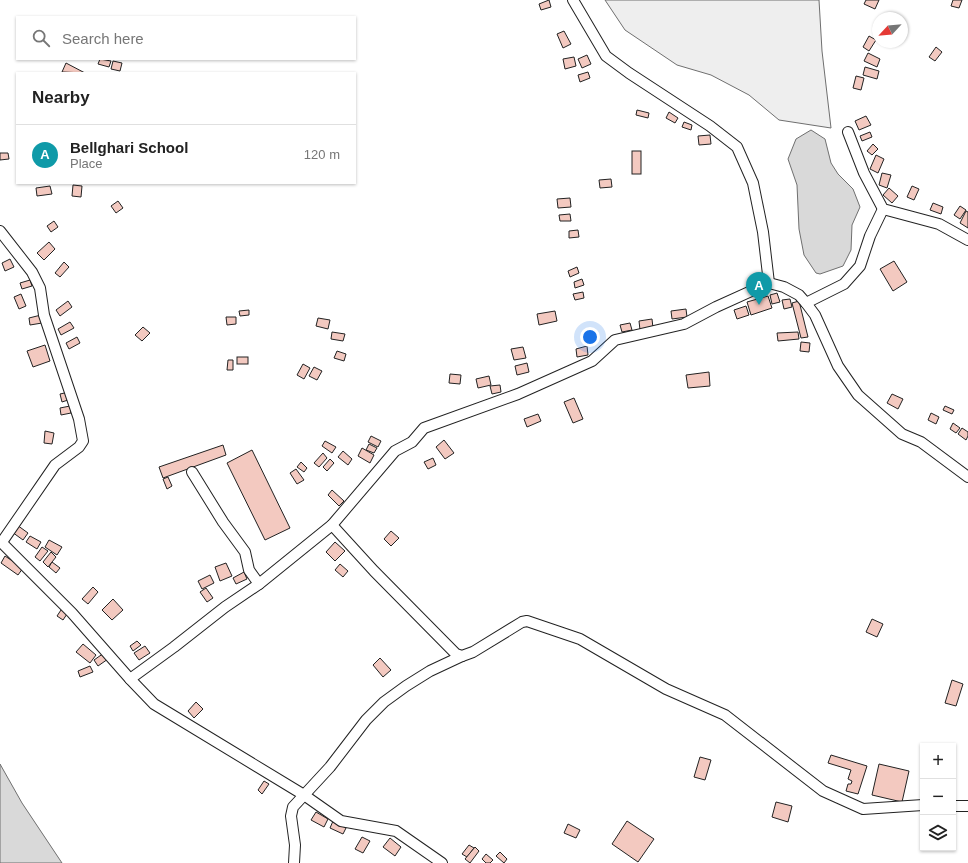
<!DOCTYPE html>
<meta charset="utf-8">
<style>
:root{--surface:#fff;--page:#f6f6f6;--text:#222;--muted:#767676;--line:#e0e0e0;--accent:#c62828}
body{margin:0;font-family:Arial,sans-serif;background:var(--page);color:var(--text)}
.controls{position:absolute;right:12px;bottom:12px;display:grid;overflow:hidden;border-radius:0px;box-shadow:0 1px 3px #0004}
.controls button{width:36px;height:36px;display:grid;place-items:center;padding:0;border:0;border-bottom:1px solid var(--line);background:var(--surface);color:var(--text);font:20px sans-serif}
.compass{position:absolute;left:872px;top:12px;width:36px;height:36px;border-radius:50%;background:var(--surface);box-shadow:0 1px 3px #0004;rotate:244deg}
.you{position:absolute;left:590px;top:337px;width:14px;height:14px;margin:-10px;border:3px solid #fff;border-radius:50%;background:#1a73e8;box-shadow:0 0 0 6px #1a73e833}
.badge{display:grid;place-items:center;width:26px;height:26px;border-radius:50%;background:var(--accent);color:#fff;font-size:13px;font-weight:700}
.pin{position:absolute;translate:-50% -33px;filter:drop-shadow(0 1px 2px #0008)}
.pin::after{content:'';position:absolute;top:21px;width:14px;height:12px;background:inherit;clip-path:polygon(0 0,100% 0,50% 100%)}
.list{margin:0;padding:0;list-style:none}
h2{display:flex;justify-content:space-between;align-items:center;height:52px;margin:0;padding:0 16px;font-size:17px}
h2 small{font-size:13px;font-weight:400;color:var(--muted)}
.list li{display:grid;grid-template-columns:26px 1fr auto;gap:12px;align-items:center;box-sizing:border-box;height:60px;padding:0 16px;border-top:1px solid var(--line)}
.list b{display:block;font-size:15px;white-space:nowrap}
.list p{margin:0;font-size:13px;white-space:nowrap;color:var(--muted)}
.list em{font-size:13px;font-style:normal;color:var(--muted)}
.icon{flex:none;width:22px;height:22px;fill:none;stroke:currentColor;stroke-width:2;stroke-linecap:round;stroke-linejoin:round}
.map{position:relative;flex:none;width:968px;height:863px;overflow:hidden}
.search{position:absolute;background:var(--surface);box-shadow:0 1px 3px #0004;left:16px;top:16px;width:340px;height:44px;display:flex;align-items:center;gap:10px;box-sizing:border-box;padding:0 14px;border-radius:0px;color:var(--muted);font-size:15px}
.panel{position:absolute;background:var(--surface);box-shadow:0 1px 3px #0004;left:16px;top:72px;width:340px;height:112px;border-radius:0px}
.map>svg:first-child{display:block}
.green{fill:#eee;stroke:#6f6f6f}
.water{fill:#d9d9d9;stroke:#6f6f6f}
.building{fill:#f3c9c0;stroke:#222}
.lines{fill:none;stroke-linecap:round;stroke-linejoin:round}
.minor-casing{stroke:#222;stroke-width:12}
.minor{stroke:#fff;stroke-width:10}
</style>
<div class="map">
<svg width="968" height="863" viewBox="0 0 968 863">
<rect width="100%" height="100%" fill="#fff"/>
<path class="green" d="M605,0H819L822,51L831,128L779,120L749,95L711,75L677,65L625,30Z"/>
<g class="water">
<path d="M811,130L825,139L831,163L838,174L853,189L860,207L852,225L851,250L843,266L820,274L816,273L804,255L799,229L797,185L788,159L796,139Z"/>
<path d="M0,764L22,803L62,863H0Z"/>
</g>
<g class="building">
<path d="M549,0L551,7L541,10L539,4Z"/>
<path d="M866,0H879L875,9L864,4Z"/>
<path d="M953,0H962L959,8L951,6Z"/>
<path d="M564,31L571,44L563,48L557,34Z"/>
<path d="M869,36L876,40L869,51L863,47Z"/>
<path d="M936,47L942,52L935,61L929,57Z"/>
<path d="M868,53L880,59L877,67L864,61Z"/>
<path d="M587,55L591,64L582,68L578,59Z"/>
<path d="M574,57L576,66L565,69L563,59Z"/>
<path d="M100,59L111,61L109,67L98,64Z"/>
<path d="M113,61L122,63L120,71L111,69Z"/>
<path d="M66,63L85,73L62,72Z"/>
<path d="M865,67L879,71L877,79L863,75Z"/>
<path d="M588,72L590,78L580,82L578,75Z"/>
<path d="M856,76L864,78L861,90L853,88Z"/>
<path d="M637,110L649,113L648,118L636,115Z"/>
<path d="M669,112L678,118L675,123L666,118Z"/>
<path d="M866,116L871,125L859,130L855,121Z"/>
<path d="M684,122L692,125L691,130L682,127Z"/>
<path d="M870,132L872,137L862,141L860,136Z"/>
<path d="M710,135L711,144L699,145L698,136Z"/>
<path d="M873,144L878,149L872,155L867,151Z"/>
<rect x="632" y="151" width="9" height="23"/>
<path d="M0,153H8L9,159L0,160Z"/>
<path d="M876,155L884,159L878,173L870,169Z"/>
<path d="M882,173L891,175L887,188L879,185Z"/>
<path d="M611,179L612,187L600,188L599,180Z"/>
<path d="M73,185L82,186L81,197L72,196Z"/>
<path d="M50,186L52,194L37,196L36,188Z"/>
<path d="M912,186L919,189L914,200L907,197Z"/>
<path d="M889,188L898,196L892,203L883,195Z"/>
<path d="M570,198L571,207L558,208L557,199Z"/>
<path d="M118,201L123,208L116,213L111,206Z"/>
<path d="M933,203L943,207L941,214L930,210Z"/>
<path d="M960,206L966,210L960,219L954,215Z"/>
<path d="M966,211L968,212V228L960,223Z"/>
<path d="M570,214L571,221H560L559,215Z"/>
<path d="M54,221L58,227L51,232L47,226Z"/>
<path d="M578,230L579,237L569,238V231Z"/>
<path d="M49,242L55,249L44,260L37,253Z"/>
<path d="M10,259L14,267L5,271L2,263Z"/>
<path d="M894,261L907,282L893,291L880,269Z"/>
<path d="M64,262L69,267L60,277L55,273Z"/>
<path d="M577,267L579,273L570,277L568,271Z"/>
<path d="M582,279L584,285L575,288L574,282Z"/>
<path d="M30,280L32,286L22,289L20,283Z"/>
<path d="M583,292L584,298L575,300L573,294Z"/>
<path d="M777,293L780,302L772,304L770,295Z"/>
<path d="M21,294L26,306L19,309L14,297Z"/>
<path d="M768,296L772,308L751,315L747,302Z"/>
<path d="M790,299L792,307L784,309L782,300Z"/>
<path d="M68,301L72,307L60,316L56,310Z"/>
<path d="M799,301L808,337L801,338L792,303Z"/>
<path d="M746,306L749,315L737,319L734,310Z"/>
<path d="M686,309L687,317L672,319L671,311Z"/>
<path d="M249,310V315L240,316L239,311Z"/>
<path d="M555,311L557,321L539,325L537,314Z"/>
<path d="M41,315L42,323L30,325L29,318Z"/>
<path d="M226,317H236V324L227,325Z"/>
<path d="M318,318L330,320L328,329L316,326Z"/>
<path d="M652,319L653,328L640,330L639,321Z"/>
<path d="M70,322L74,328L61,335L58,329Z"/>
<path d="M630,323L632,330L622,332L620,325Z"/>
<path d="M143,327L150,333L142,341L135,335Z"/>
<path d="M332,332L345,334L343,341L331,339Z"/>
<path d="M798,332L799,339L778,341L777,333Z"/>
<path d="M77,337L80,343L69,349L66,343Z"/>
<path d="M801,342L810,343L809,352L800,351Z"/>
<path d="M45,345L50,361L33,367L27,351Z"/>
<path d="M587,346L588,355L577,357L576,349Z"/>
<path d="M523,347L526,358L514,360L511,349Z"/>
<path d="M337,351L346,354L344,361L334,358Z"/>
<rect x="237" y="357" width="11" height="7"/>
<path d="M228,360H233V370H227Z"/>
<path d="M527,363L529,372L517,375L515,366Z"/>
<path d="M303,364L310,368L304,379L297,375Z"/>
<path d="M314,367L322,371L317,380L309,376Z"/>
<path d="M709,372L710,386L688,388L686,375Z"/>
<path d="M450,374L461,375L460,384L449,383Z"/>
<path d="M489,376L491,385L478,388L476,379Z"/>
<path d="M500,385L501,392L492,394L490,386Z"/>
<path d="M69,392L71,399L62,402L60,394Z"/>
<path d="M892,394L903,399L898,409L887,403Z"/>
<path d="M574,398L583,419L573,423L564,402Z"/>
<path d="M70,406L71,413L61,415L60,408Z"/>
<path d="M945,406L954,410L952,414L943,410Z"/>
<path d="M931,413L939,417L936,424L928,420Z"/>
<path d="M538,414L541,421L527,427L524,419Z"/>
<path d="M953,423L960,428L956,433L950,429Z"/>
<path d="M962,428L968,432V436L966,440L958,434Z"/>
<path d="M45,431L54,433L52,444L44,443Z"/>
<path d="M371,436L381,441L378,447L368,442Z"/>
<path d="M444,440L454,453L445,459L436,447Z"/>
<path d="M325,441L336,447L332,453L322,446Z"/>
<path d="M369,444L377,448L374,453L366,450Z"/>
<path d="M223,445L226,455L163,478L159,467Z"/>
<path d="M362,448L374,455L370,463L358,456Z"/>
<path d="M252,450L290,528L265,540L227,463Z"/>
<path d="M343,451L352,459L348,465L338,457Z"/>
<path d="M323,453L327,458L319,467L314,463Z"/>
<path d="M433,458L436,465L428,469L424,462Z"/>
<path d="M330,459L334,463L327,471L323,467Z"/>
<path d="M301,462L307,468L304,472L297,467Z"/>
<path d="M296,469L304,480L297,484L290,473Z"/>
<path d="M168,477L172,486L167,489L163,479Z"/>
<path d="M332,490L344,501L339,506L328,495Z"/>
<path d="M17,525L28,533L23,540L12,532Z"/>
<path d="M391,531L399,538L391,546L384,539Z"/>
<path d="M30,536L41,542L37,549L26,542Z"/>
<path d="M49,540L62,547L57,555L45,547Z"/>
<path d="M335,542L345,551L335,561L326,552Z"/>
<path d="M42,547L48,551L40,561L35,557Z"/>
<path d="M51,552L56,557L48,567L43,562Z"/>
<path d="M5,556L23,568L18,575L1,563Z"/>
<path d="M52,562L60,568L56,573L49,567Z"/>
<path d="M226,563L232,576L220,581L215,567Z"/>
<path d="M340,564L348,571L343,577L335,570Z"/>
<path d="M244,572L247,579L236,584L233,578Z"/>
<path d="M210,575L214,583L202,589L198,581Z"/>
<path d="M93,587L98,592L88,604L82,599Z"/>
<path d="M206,588L213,598L207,602L200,592Z"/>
<path d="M113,599L123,610L112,620L102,610Z"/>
<path d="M63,607L69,611L63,620L57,616Z"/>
<path d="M872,619L883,624L877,637L866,632Z"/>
<path d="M137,641L141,645L133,651L130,646Z"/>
<path d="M83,644L96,655L90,663L76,652Z"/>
<path d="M145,646L150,653L139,660L134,653Z"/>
<path d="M104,653L108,659L98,666L94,660Z"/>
<path d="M380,658L391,670L383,677L373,665Z"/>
<path d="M90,666L93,672L80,677L78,671Z"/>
<path d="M952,680L963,684L956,706L945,703Z"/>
<path d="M196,702L203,709L194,718L188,711Z"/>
<path d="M831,755L867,766L858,794L846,791L848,784H851L852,781L848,779L851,770L828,763Z"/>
<path d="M700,757L711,760L705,780L694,777Z"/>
<path d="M879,764L909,771L902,802L872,795Z"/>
<path d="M264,781L269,784L262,794L258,790Z"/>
<path d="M776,802L792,806L788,822L772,817Z"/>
<path d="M316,812L328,819L324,827L311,820Z"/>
<path d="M333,821L346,828L343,834L330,828Z"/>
<path d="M627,821L654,839L638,862L612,844Z"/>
<path d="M568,824L580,830L576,838L564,833Z"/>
<path d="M362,837L370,841L363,853L355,849Z"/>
<path d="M390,838L401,847L395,856L383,847Z"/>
<path d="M469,845L474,848L467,857L462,854Z"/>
<path d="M475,847L479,851L470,863L465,859Z"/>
<path d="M500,852L507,859L504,863L496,856Z"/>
<path d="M486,854L493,860L490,863H486L482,859Z"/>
</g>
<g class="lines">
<defs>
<g id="minor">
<path d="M573,0L606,56L629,73L710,126L737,147L753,183L763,232L769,283"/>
<path d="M848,132L864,173L883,209L939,224L968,240"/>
<path d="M0,231L32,272L40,288L44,315L79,419L83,441L79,447L55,465L2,542"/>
<path d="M806,303L844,284L860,266L870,236L883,209"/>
<path d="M192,472L223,522L245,552L249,570L259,584"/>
<path d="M332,525L374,571L456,654L462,656L473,652L522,622L527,621L580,639L666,689L725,715L823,791L863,809L923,805"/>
<path d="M0,541L72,613L130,679L154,704L304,795L341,821L396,831L442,863"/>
<path d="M130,679L174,647L225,607L259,584L332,525L395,451L412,442L424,428L518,394L592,361L615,340L684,324L716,307L769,283L784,287L799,295L806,303L815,315L838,366L858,395L902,434L921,442L968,477"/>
<path d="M953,806H968"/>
<path d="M294,863L295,845L291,816L293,807L330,767L366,720L384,702L406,686L430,671L462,656"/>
</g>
</defs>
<use href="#minor" class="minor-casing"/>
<use href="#minor" class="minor"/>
</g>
</svg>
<div class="controls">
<button>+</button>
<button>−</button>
<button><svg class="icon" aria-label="layers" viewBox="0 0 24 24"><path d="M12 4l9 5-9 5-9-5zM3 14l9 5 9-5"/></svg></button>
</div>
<svg class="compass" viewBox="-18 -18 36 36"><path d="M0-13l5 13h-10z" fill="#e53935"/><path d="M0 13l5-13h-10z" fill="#767676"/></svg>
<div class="you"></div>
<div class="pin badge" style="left:759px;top:305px;background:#0f9aa8">A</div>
<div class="search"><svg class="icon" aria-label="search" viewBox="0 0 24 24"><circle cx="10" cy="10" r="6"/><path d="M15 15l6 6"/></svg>Search here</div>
<section class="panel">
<h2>Nearby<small></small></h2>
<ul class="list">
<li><span class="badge" style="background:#0f9aa8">A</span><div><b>Bellghari School</b><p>Place</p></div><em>120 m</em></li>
</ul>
</section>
</div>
